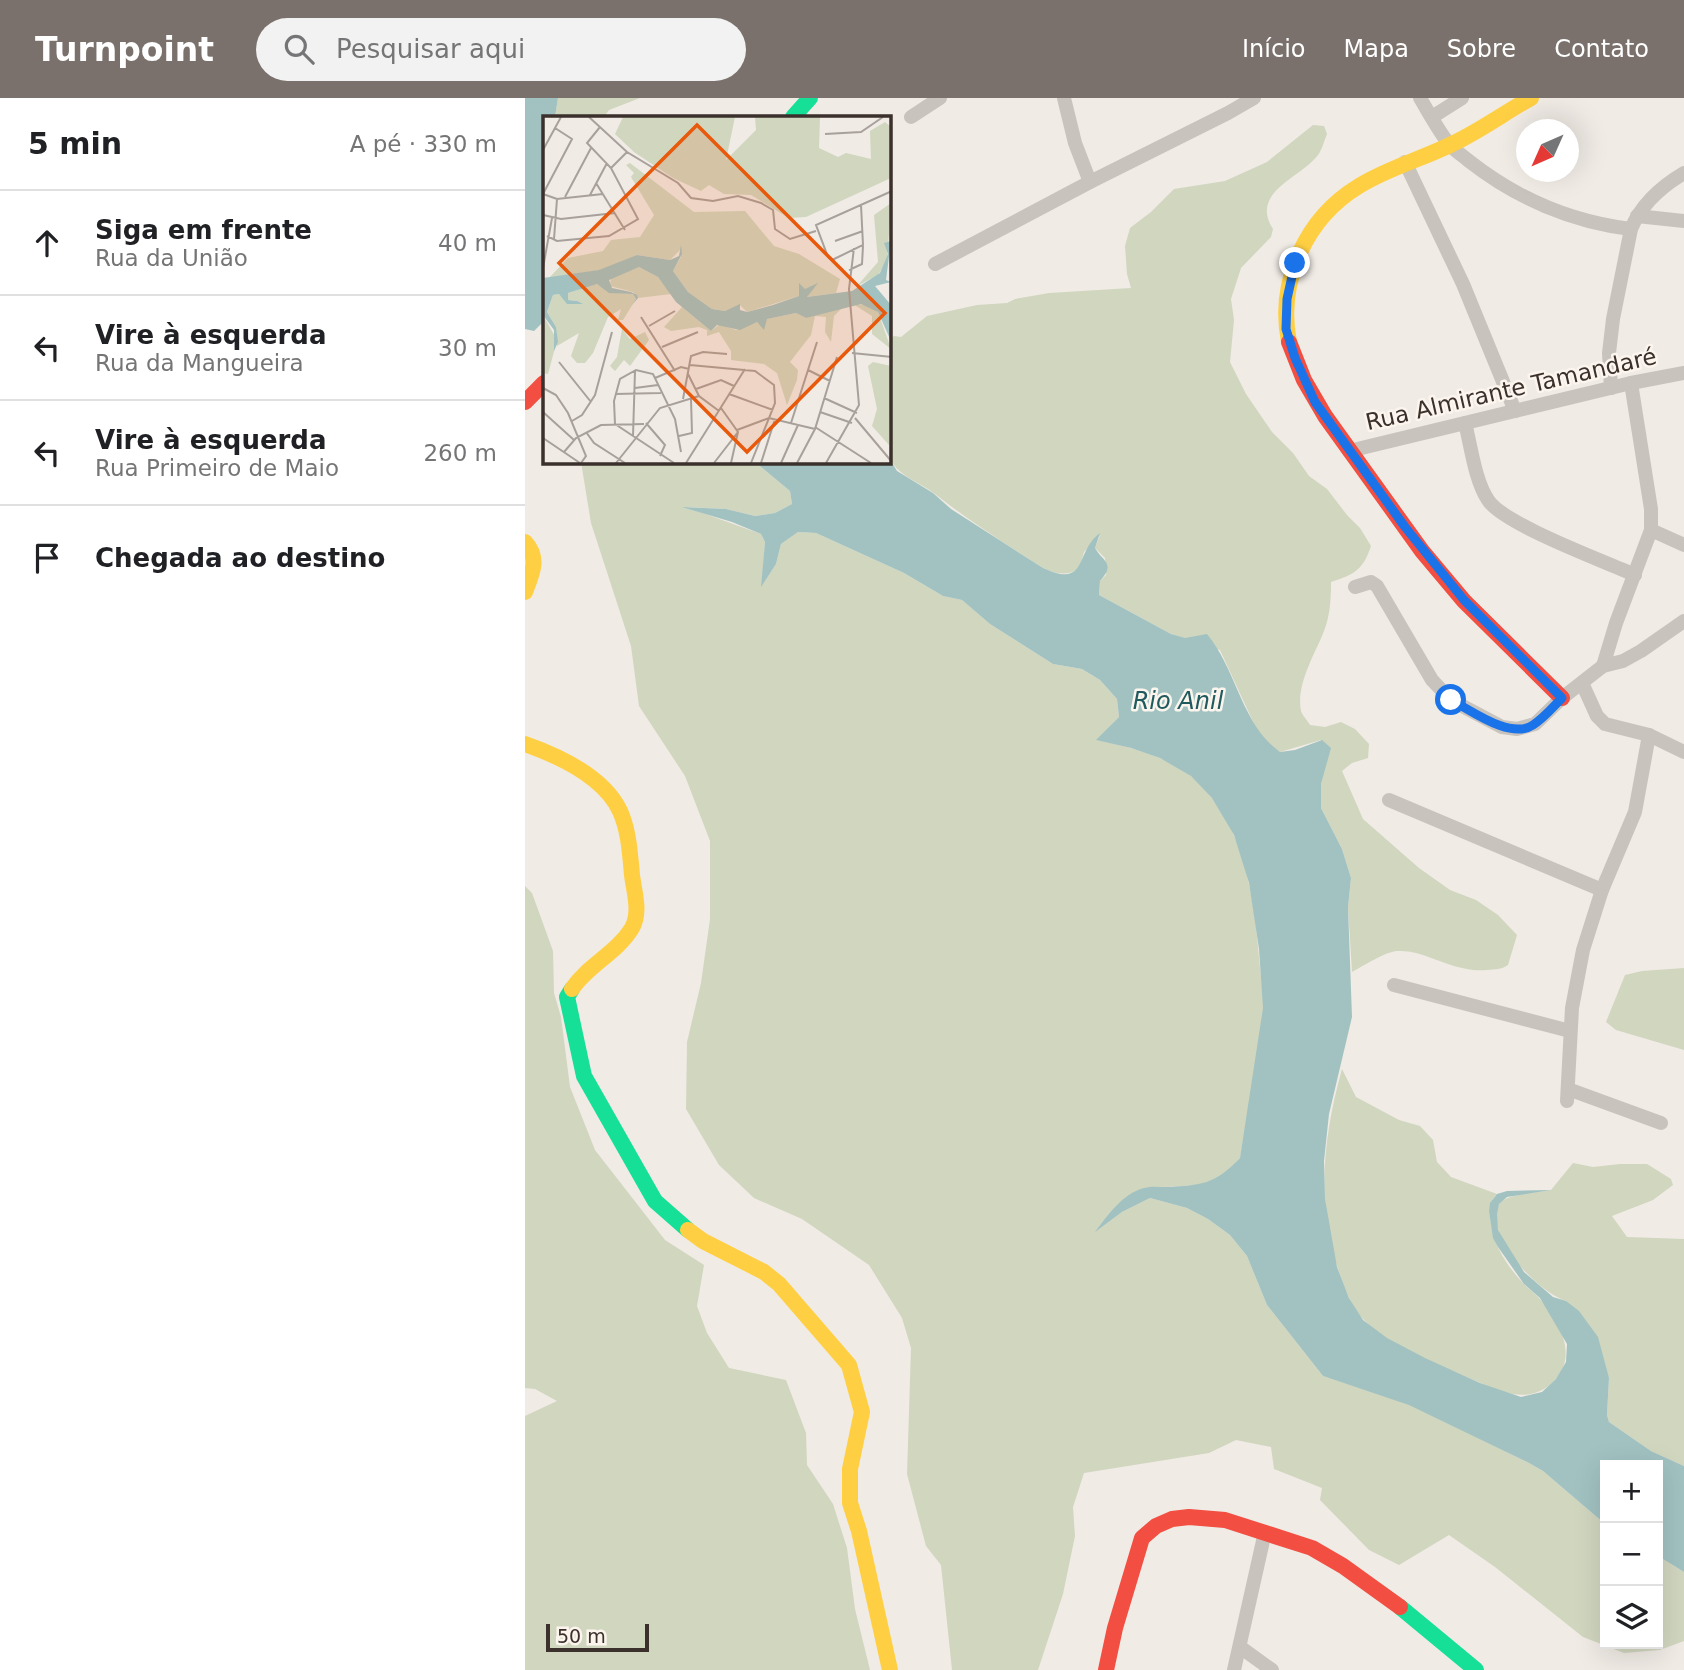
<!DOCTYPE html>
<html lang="pt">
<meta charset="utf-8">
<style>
:root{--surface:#fff;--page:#f2f2f2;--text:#202124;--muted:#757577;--line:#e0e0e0;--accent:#7a716c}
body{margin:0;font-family:"DejaVu Sans",sans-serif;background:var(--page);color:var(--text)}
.controls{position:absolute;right:21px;bottom:21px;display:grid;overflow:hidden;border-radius:0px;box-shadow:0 7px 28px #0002}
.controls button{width:63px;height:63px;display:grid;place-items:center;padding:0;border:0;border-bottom:2px solid var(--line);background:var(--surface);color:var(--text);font:35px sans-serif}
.compass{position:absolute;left:991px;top:21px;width:63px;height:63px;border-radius:50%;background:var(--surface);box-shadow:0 7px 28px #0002;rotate:225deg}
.scale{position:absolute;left:21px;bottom:18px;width:103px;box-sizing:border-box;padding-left:7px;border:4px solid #3b302b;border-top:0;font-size:19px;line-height:24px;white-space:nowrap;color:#3b302b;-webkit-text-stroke:5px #fbf5ee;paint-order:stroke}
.stop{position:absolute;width:21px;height:21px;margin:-16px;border:5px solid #1a73e8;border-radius:50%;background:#fff}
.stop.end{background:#1a73e8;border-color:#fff;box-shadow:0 2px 7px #0008}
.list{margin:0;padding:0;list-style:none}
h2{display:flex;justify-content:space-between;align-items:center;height:91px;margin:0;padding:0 28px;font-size:30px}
h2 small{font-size:23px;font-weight:400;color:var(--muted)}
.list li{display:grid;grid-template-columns:46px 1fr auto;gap:21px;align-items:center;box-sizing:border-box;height:105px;padding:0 28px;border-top:2px solid var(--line)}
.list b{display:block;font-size:26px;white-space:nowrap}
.list p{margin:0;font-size:23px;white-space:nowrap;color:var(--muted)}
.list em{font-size:23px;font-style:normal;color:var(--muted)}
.icon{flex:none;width:38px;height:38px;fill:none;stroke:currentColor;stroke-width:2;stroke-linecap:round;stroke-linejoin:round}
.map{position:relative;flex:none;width:1159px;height:1572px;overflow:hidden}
header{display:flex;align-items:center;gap:42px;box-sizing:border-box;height:98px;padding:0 35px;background:var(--accent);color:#fff}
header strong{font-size:33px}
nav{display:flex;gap:38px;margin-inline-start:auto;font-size:24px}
.search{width:490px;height:63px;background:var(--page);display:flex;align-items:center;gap:18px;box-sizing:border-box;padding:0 24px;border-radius:38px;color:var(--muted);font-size:26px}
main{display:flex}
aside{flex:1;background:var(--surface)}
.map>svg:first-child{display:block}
.green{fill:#d1d6bf}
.water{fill:#a1c2c1}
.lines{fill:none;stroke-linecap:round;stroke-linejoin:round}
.street{stroke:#c9c3be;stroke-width:14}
.fast{stroke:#16e098;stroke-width:16}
.slow{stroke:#ffcf43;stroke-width:16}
.jam{stroke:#f24e42;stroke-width:16}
.route{stroke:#1a73e8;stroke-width:9}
.labels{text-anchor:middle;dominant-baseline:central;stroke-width:5;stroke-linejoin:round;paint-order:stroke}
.street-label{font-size:23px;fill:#3b302b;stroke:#fbf5ee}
.water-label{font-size:24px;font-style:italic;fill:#1f5a5e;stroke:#fbf5ee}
.inset-road{fill:none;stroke:#a8a09b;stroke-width:2}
.view{fill:#e8590c;fill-opacity:0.15;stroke:#e8590c;stroke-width:3.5}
.inset-edge{fill:none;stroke:#3b302b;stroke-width:3.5}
</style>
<header>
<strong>Turnpoint</strong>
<div class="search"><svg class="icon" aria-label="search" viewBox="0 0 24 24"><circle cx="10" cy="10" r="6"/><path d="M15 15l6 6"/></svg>Pesquisar aqui</div>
<nav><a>Início</a><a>Mapa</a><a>Sobre</a><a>Contato</a></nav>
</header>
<main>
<aside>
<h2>5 min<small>A pé · 330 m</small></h2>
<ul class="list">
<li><svg class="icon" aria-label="ahead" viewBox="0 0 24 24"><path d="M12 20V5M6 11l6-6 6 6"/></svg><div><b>Siga em frente</b><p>Rua da União</p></div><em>40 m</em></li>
<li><svg class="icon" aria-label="left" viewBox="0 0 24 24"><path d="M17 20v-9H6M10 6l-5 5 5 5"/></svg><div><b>Vire à esquerda</b><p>Rua da Mangueira</p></div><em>30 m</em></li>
<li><svg class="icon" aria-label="left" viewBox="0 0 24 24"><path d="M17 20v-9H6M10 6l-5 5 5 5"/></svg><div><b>Vire à esquerda</b><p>Rua Primeiro de Maio</p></div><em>260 m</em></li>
<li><svg class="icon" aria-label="arrive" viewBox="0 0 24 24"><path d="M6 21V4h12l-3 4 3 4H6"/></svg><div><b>Chegada ao destino</b></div></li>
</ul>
</aside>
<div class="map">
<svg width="1159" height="1572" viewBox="0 0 1159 1572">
<rect width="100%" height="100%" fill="#f0ebe5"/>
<g class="green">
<path d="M33,0H115L84,12L79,19H30Z"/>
<path d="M788,27L799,28L802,36C799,43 797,52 793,57C776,80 724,94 748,131L746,139L716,170L706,201L709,222L705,264L721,296L747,334L768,355L784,378L802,391L822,417L835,430L846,448C838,472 830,476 806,484C806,503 805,520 797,538C788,559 771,588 776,613C777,617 783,623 785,627L800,629L816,624L830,631L844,646L843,660L827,665L817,673L838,721L894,770L925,792L951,802L973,817L992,837L983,867C976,872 970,871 962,872C927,875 901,851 872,853C860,854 838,868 827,874L823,809L826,780L817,751L796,710V686L801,664L796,642L755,654L740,643L730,628L695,552L646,536L574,497L575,483L581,477L580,460L570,450L575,437L559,454L554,471C541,478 531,476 518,470C481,446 444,423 410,396C392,382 377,381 364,360V241L369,238L376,239L402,218L452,207L482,205L490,201L524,195L606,190L602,176L600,148L605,130L626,114L649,91L700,83L742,64Z"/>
<path d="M56,364H230L265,393L267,406L250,415L230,418L201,411L161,409L236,436L240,444L237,487L251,466L256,446L273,434L291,435L379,475L418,498L437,502L465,526L528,566L557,571L575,582L592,601L594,619L572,642C604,649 639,657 666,678C720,722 730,804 735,869C736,883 739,898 738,912C734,961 723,1011 715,1060L699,1077L676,1087L620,1090L572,1132L597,1114L625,1100L662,1110L683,1121L705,1137L722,1158L742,1207L798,1278L884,1306L1004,1365L1018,1373L1080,1426V1546H1133V1458L1159,1474V1543L1135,1552L1099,1555L1058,1539L970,1469L924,1437L874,1467L844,1452L795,1402L797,1390L749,1371L746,1349L711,1342L684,1355L559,1375L548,1409L550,1438L538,1496L513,1572H427L416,1467L401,1448L382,1376L386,1250L377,1220L344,1167L277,1121L229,1100L194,1067L161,1011L162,944L176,885L185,821V743L160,678L114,608L106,548L66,425Z"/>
<path d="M0,788L7,795L28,853L29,895L36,919L45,989L70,1052L140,1142L179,1167L172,1208L182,1235L204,1270L261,1282L281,1335L282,1367L308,1406L322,1450L330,1511L345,1572H0V1318L32,1303L10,1291L0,1290Z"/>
<path d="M1159,870V952L1091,932L1081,924L1100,877L1117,873Z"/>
<path d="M817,971L831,999L874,1022L895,1028L908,1042L912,1064L926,1079L972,1096C963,1105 964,1113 966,1125C969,1148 982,1168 998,1185C1002,1190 1009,1194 1013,1199C1034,1221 1054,1258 1029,1283C1005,1307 978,1295 951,1283C916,1267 865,1250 839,1222C829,1212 823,1198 818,1185C790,1113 797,1043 817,971Z"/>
<path d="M1048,1065L1068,1069L1095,1066H1122L1146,1081L1148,1087L1128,1102L1087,1118L1102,1139L1159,1141V1368L1126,1353L1084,1324L1082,1317L1084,1280L1041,1203C1014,1195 957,1137 974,1106C980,1096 1014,1094 1026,1092Z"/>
</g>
<g class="water">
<path d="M0,0H33L30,19H19V223L9,233L0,231Z"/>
<path d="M364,360L372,373L408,395L426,411L518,470C564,491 549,454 575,435L570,450C578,464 591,465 575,483L574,497L646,536L660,540L682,536C712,572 716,626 755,654L770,652L797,642L806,650L796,686V710L817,751L826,780L823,809L827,919L804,1016L799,1063L800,1101L812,1169L824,1200L838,1222L862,1240L900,1260L955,1285L996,1299L1017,1294L1031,1281L1041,1264L1042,1246L1015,1200L999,1186L973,1149L968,1140L964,1113L965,1105L972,1096L982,1093L1026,1092L982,1099L974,1106L972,1116L973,1132L999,1174L1028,1199L1041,1203L1054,1213L1073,1239L1084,1280L1082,1317L1084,1324L1126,1353L1159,1368V1474L1133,1458V1367H1080V1426L1018,1373L1004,1365L884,1307L798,1278L742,1207L722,1158L705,1137L683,1121L662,1110L625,1100L597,1114L570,1134C583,1117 597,1096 619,1090C626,1088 634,1089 641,1089C677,1087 689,1087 715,1060L738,910L734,851L724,785L709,737L687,700L666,678L635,660L606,650L571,642L594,619L592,601L575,582L557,571L528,566L465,526L437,502L418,498L379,475L291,435L273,434L256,446L251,466L236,489L240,444L236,436L207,424L157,409L201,411L230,418L250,415L267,406L265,393L230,364H364Z"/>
</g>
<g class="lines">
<g class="street">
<path d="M539,0L550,45L565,84"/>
<path d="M895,0C904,15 913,32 924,46C929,52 938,58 944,63C991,100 1047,124 1106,131"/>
<path d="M386,19L415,0"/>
<path d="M907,19L937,0"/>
<path d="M880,64L938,186L990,313"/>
<path d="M1112,118L1159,123"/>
<path d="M410,166L565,84L703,15L729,0"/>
<path d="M1086,290L1084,255L1088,221L1106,131C1116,107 1137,88 1159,75"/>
<path d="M940,325C946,348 950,383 963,402C978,426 1079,463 1110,477"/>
<path d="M824,353L1106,285L1159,275"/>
<path d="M1126,432L1159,447"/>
<path d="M830,489L846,484L852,488L907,582L926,602L977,629L992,631L1010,626L1037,600L1078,568L1098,563L1116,553L1159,523"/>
<path d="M1078,568L1091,525L1126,432V411L1106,285"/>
<path d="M1057,585L1072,618L1080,626L1124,637L1159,654"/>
<path d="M864,702L1077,792"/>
<path d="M869,887L1045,933"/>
<path d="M1043,991L1136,1025"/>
<path d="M1042,1003L1047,910L1058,852L1077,792L1110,714L1124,637"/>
<path d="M715,1549L747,1572"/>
<path d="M709,1572L740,1434"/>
</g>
<g class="fast">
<path d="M268,19L285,0"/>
<path d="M47,891L42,899L59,978L130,1103L163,1132"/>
<path d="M875,1509L951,1572"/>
</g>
<g class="slow">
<path d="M764,244C752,183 781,120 834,88C863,70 897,61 927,46C955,33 979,15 1006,0"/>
<path d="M0,444C15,460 7,476 0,494"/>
<path d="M0,646C34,658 79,679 95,713C104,733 105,756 107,777C109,794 116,814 107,830C92,855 63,867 47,891"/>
<path d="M163,1132L178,1143L239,1174L254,1186L324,1267L337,1314L325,1371V1405L334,1433L365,1572"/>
</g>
<g class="jam">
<path d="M764,244L779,282L800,318L897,453L939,503L1037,600"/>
<path d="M0,304L19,285"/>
<path d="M581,1572L590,1530L617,1440L631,1428L647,1421L664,1419L700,1422L787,1450L818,1468L875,1509"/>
</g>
</g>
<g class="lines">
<path class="route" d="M770,165L762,201L761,231L770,260L790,304L880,429L939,502L1037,600C1028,609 1019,620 1008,627C985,642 946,612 926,602"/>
</g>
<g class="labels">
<g class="street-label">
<text transform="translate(986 291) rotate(-13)">Rua Almirante Tamandaré</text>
</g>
<g class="water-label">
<text x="653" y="603">Rio Anil</text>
</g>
</g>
<g transform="translate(18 18)">
<rect width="348" height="348" fill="#f0ebe5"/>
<path d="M80,1H192L183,44L213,14L212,1H277L276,32L295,41L303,37L328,43L327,15L342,6L348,11V62L263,101L246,102L208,79L181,78L166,69L158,75L130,62L91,36L72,18ZM87,47L151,96L202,95L231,130L256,138L297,163L293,177L264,181L271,169L256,180L204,196L197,189L182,195L169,193L145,176L130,155L138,141V133L127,144L94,139L59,154L6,162L25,142L60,135L68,124L97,121L111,99L88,61L91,57L83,49ZM348,87L344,145L335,159L314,170L335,146L331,99ZM96,151L115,161L128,178L95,182L90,176L67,170L68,161ZM53,168L74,177L90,178L93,183L80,204H75L78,193L65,201L50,237L42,247H34L28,240L36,217L14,230L13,211L4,196L10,179L16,178L26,188L34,185L25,184V177ZM310,188L326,189L335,196L348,233L329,218V200ZM301,190L291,200L288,226L282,216L283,201L272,200L268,219L247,246L255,254L254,264L244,289L234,257L221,248L188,244V235L176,216L164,220V214L156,211L128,215L121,211L139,191L168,215L177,208L193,214L214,206L220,211L224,203L253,197L263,202ZM0,199L14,224L5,258L0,257ZM79,213L87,223L102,216L106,224L87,250L81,244L72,255L67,250L74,241ZM330,246L348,250L346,329L329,310L334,293L325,250Z" fill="#d1d6bf"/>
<path d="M348,125L343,164L348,166L332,170L348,189V225L335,196L318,188L263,202L253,197L224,203L221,214L214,206L197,214L174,209L168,215L133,186L115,161L96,151L66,164L69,172L88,176L94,179L95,182L89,189L93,183L90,178L66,177L54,168L25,177V184L34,185L40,188H24L16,178L10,179L4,196L13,211L15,226L11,235V214L0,199V162L56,154L94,139L127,144L136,140L138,129L139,138L130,155L145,176L169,193L182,195L197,188V194L204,196L230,189L256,180V167L262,173L275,167L264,181L309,175L337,157L345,138L341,127Z" fill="#a1c2c1"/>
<path class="inset-road" d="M46,1L84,36L135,67L148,82L170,85L195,80L218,87L230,94L232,113L247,123L273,115M282,18L318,16L340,1M0,34L18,1M68,52L84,36M53,67L82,114M0,78L29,23L12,12M0,78L14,83L60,78M47,79L64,47M22,81L48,32M0,99L18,103L72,97M4,120L14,125L66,120L95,103L68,52L44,27L57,11M11,123L14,83M292,125L320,115M285,141L273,109L349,75M285,141L289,144L320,129L318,89M0,152L9,102M306,154L319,148L320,130M98,201L132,255M106,210L132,195M119,231L155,216M309,237L349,241M16,246L48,286M147,249L212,255L231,269L232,287L208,347M265,254L287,265M145,258L156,280L176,295M112,262L138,251L146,253M0,272L13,279L25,297L43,340L38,347M92,272L115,269M153,273L178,264L191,270M72,278L118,277M186,278L230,294M281,282L314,297M140,283L148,240L160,236L184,238M178,292L195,316L188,347M0,296L31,324M277,296L309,307M312,302L349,346M29,305L39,299L52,279L69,216M103,307L122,329L117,340M248,307L274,226M272,311L328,347M194,314L226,302L272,313M43,316L51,327L82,347M90,320L92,255M136,320L149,317L148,283M0,322L37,347M21,336L33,322L58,309L101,308M73,347L117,292L156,280M131,347L72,308L71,285L77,263L93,254L110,258L132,303L138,336M143,347L202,253M171,347L195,316M218,347L232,303M238,347L255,309M254,347L272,313L294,241M283,347L316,289L306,173L311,132"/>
<path class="view" d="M154,9L342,197L204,336L16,147Z"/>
<rect width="348" height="348" class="inset-edge"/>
</g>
</svg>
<div class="controls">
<button>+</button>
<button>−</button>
<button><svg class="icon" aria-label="layers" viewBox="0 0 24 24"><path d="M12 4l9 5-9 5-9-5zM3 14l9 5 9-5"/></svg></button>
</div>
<svg class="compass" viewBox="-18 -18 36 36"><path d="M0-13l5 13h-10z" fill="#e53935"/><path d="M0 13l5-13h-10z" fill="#757577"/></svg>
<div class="scale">50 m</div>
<div class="stop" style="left:926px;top:602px"></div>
<div class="stop end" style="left:770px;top:165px"></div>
</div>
</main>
